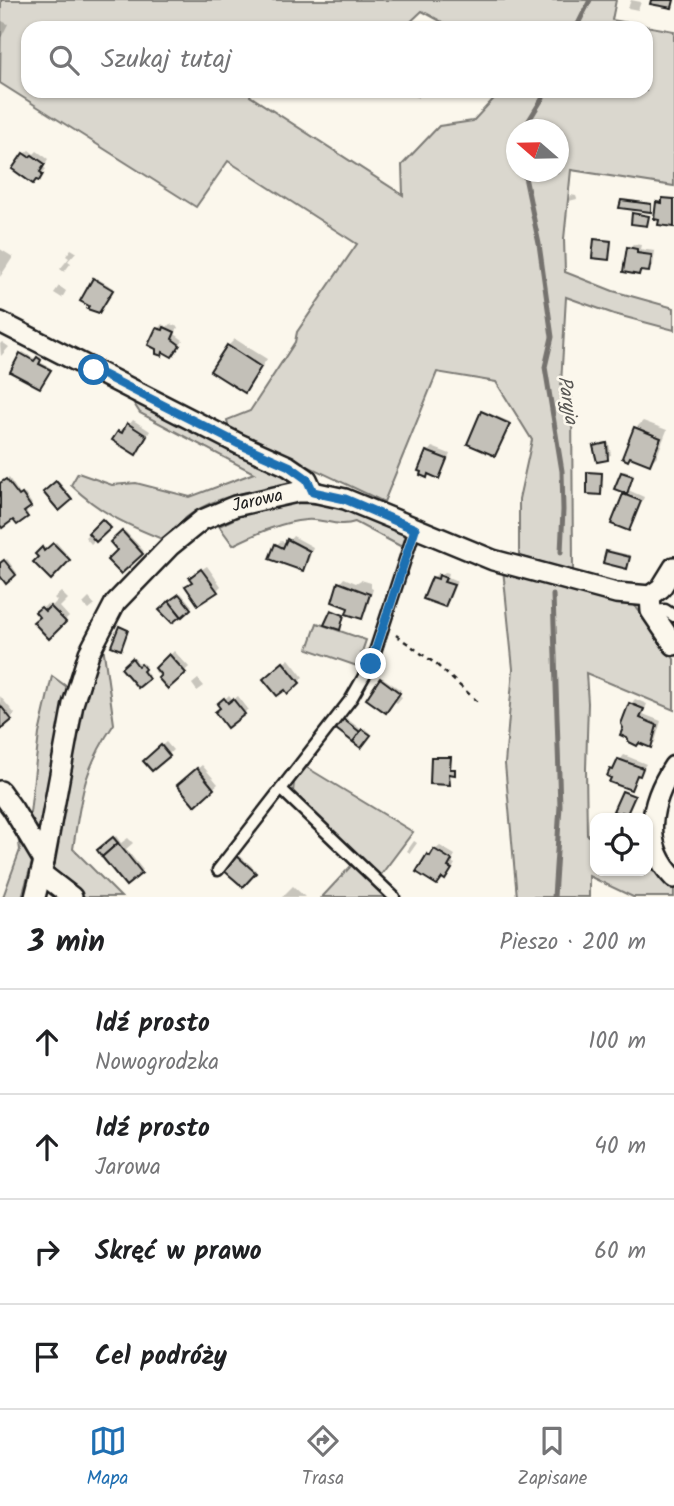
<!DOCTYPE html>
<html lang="pl">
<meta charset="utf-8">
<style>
:root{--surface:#fff;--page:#f2f2f2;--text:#202124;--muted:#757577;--line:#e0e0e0;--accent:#1f6fb2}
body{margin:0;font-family:Kalam,sans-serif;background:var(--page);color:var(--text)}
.controls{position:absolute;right:21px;bottom:21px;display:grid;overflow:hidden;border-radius:14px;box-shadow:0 2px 5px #0004}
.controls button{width:63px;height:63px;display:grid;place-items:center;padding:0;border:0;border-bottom:2px solid var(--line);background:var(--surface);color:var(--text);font:35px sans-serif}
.compass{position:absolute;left:506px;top:119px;width:63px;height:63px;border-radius:50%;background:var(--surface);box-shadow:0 2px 5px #0004;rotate:290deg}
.stop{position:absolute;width:21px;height:21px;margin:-16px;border:5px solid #1f6fb2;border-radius:50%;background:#fff}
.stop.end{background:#1f6fb2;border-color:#fff;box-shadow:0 2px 7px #0008}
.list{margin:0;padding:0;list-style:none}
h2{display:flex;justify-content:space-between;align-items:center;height:91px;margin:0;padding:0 28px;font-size:30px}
h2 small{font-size:23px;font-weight:400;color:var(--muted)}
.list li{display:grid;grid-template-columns:46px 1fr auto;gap:21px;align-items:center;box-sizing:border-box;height:105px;padding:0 28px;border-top:2px solid var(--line)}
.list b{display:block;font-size:26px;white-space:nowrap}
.list p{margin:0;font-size:23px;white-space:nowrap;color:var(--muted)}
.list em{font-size:23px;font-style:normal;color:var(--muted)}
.icon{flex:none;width:38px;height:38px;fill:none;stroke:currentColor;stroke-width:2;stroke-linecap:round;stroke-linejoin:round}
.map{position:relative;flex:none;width:674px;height:897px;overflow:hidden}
.search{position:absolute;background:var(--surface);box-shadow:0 2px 5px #0004;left:21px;right:21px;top:21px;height:77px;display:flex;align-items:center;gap:18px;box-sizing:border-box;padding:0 24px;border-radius:21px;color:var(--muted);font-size:26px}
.sheet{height:511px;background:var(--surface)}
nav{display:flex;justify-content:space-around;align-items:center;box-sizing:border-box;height:98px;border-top:2px solid var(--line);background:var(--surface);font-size:19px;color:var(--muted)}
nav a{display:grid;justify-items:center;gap:4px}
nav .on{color:var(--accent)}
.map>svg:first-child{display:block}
.green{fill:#dad7ce;stroke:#7b7a75;stroke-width:2;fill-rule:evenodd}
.shadow{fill:#0003}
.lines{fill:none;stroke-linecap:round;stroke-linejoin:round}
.stream{stroke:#74726e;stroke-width:5}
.building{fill:#c3c0b8;stroke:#1c1c1c;stroke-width:2}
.service-casing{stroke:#1c1c1c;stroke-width:15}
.minor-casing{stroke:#1c1c1c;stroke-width:24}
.path{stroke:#1c1c1c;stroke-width:2.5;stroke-dasharray:5 5;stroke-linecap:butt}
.service{stroke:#fbf7ec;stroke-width:10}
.minor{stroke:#fbf7ec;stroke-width:19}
.route{stroke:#1f6fb2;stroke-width:9}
.labels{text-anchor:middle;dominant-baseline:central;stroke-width:5;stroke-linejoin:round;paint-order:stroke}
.street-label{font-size:18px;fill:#1c1c1c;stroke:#fbf7ec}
.water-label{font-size:19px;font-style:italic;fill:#575653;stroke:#fbf7ec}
</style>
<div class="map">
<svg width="674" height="897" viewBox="0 0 674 897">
<rect width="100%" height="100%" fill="#fbf7ec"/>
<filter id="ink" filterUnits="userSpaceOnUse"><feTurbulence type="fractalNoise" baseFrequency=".0143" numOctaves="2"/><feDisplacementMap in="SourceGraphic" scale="14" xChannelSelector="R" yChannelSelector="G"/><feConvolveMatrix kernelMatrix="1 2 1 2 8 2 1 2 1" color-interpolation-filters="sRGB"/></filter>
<g filter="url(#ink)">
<g class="green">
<path d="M1,0H616L612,20L674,31V186L571,170L564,239L565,272L613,291L674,308V330L614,314L566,297L561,384L572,395L573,571L519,556V499L532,440L496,382L437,372L384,502L229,429L227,420L250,411L295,342L297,332L357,244L228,161L196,207L0,83ZM422,11L453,28H646V91H501L473,121L439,126L402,165L403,195L250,96L252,91H28V28H404ZM516,130H558V172H516Z"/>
<path d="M129,396L290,475L287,487C255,490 218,495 191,514C181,521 171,531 162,539C125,524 100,513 71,485L78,473L112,485L136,483L190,497L254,473L140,413Z"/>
<path d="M283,503L328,504L358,511L408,534L402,547L355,522C337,528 323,518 306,520C280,522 256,534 233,545L219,526L242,515Z"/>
<path d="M503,569L633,603L674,659V710L586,673L588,703L586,769L587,835L595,839V871H648V864L658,868L674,886V897H633L589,876V897H517L505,764L513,669Z"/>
<path d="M317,623L366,640L357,666L308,649Z"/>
<path d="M102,638L114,724C83,770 81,797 73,849L121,897H85L52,871L80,715Z"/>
<path d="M52,676L67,687L40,839L27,819L30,813L39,734Z"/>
<path d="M306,767L413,832L380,876L293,792L294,783Z"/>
<path d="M17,828L34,855L22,897H3L20,850Z"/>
<path d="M352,865L386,897H322Z"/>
</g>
<g class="shadow">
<path d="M631,0L641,2L638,10L628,8Z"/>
<path d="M0,20L8,24L0,40Z"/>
<path d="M407,91H422L418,98Z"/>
<path d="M29,150L34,154L37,151L48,159L43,167L46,169L38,179L24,154Z"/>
<path d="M571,195L576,196L577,199L569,201Z"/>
<path d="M623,199L652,203V209L650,210L622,201Z"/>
<path d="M633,244L641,245L640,249L655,251L653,266L648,270H642L639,273L629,248Z"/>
<path d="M0,249L13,257L0,277Z"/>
<path d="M71,249L76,252L68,261L71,263L64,272L60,269L69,258L66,256Z"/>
<path d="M96,278L114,288L101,309L94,279Z"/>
<path d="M59,286L66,291L62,298L54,293Z"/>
<path d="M162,324L167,327L170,324L178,327L175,334L183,340L176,350L165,351L161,354L158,329Z"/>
<path d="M235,339L267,359L245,391L228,346Z"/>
<path d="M2,342L9,347L1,356L0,344Z"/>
<path d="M23,352L37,360L40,357L42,358L40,362L51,368L42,385L21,354Z"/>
<path d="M484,411L510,422L495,454L482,412Z"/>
<path d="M133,420L150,431L140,448L115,440L119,432L124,427L126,429Z"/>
<path d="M643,421L667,430L657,456L650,463L636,428Z"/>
<path d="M609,443L611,455L598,459L595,447Z"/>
<path d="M432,447L450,454L443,472L438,477L421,470L428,452Z"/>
<path d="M624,471L634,474L628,490L644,497L633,524L629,529L624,495L627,492L622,472Z"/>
<path d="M9,478L21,496L25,494L32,504L25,509L28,514L27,516L13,517L0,522V485Z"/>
<path d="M58,481L72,497L59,509L45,492Z"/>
<path d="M105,519L111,525L91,544L85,537Z"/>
<path d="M125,531L144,551L121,572L119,550L112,543Z"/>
<path d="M293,536L313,547L307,565L302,569L276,545L281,541L287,543Z"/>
<path d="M56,542L70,558L51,577L41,550L44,547L47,551Z"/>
<path d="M609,550L630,555L628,565L626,567L608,552Z"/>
<path d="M7,559L17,573L6,581L0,574V565Z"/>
<path d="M207,566L221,586L216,591L193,581L195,574Z"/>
<path d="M445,572L449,573L448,577L457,581L449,601L445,605L433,578L438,573L442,575Z"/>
<path d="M344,578L356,583L361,580L371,583V588L373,589L366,612L362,617L350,607L340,583Z"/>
<path d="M61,592L68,599L60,607L69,617L49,636L38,613L47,604L50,608L57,601L54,598Z"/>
<path d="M181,593L192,606L172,620L161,610Z"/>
<path d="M89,598L95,605L89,610L83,604Z"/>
<path d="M174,651L189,667L168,687L155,671Z"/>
<path d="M134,658L141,666L143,663L146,666L143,668L149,676L138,686L123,668Z"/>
<path d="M289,659L303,677L288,691L270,674Z"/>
<path d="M383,678L401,690L398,694L402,697L397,703L394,701L381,680Z"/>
<path d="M198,679L204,686L197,691L192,684Z"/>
<path d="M229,695L233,700L238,696L248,709L244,713L222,707L224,700Z"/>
<path d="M0,696L15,714L0,728Z"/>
<path d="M635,699L647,704L643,714L661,721L655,742L651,746L625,728L623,724L631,704Z"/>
<path d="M346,718L363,731L365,728L371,733L361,745L338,728Z"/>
<path d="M166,742L173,750L152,769L145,761Z"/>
<path d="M624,755L646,764L630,788L612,770Z"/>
<path d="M434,756H452L451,768H456V771L450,773L449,783L432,758Z"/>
<path d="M202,765L218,784L195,804L183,781Z"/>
<path d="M116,836L121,843L128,838L133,843L126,849L143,870L126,884L99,850Z"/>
<path d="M414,841L417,843L410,853L407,851Z"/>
<path d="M440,846L455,855L451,862L455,864L449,874L437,883L428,856Z"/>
<path d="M238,854L256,870L243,885L225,869Z"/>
<path d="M293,886L305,897H282Z"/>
</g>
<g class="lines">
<g class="stream">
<path d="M576,28L590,0"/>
<path d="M523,130L547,91"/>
<path d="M516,140V143"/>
<path d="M524,172L539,244L552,337L545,367L562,471L563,510L561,552"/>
<path d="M553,595L560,806L554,897"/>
</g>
</g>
<g class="building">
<path d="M651,0H674L672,8L650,4Z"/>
<path d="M23,153L29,157L32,155L45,164L40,172L43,174L39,181L36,180L33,184L12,169Z"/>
<path d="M662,198L674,199V227L658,225L659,220L654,219L656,202L662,203Z"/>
<path d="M621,200L651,204V212L619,208Z"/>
<path d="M632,213L649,216L647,226L631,224Z"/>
<path d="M594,239L611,241L609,260L592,258Z"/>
<path d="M627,247L637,249V253L652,255L649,272L640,271L639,275L623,272Z"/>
<path d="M93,278L113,290L99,313L87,309L89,306L80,301Z"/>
<path d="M164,327L175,332L172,339L180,345L172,357L163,352L162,356L156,354V349L148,345L156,328L163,330Z"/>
<path d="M227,345L261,367L245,393L210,371Z"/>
<path d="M20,353L34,361L37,357L41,360L39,364L51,370L40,388L10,372Z"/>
<path d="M481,411L510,424L495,456L467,444Z"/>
<path d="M127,423L147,436L136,455L112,440L118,431L122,433Z"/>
<path d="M634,427L661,438L650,465L630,457L628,461L622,458Z"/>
<path d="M607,443L608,460L597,462L593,446Z"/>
<path d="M426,451L447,459L439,479L428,474L427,478L420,475L421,472L418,471Z"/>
<path d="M587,472L602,473L601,495L587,494Z"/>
<path d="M621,472L633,476L627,494L614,489Z"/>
<path d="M6,479L19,496L22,494L31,507L24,512L28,517L17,525L13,520L2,528L0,525V483Z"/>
<path d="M56,481L72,500L59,511L43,492Z"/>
<path d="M623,494L641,501L629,531L611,524Z"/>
<path d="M102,519L111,528L96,542L88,533Z"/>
<path d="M122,531L143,554L121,574L107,560L117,550L110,542Z"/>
<path d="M287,539L310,551L303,571L269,559L275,544L283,548Z"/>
<path d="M53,543L70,560L51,580L33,562L38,557L35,554L42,547L44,551Z"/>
<path d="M606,551L630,557L627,569L603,563Z"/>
<path d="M4,560L16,575L6,584L0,576V563Z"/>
<path d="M201,569L218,592L198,605L185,586L192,582L189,578Z"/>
<path d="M439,575L446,578L444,582L454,585L445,607L423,599L432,577L438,579Z"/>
<path d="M338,582L370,594L362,619L346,614L348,608L332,602Z"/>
<path d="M179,594L191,609L182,617L169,601Z"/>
<path d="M169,601L181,616L172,623L159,610Z"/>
<path d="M50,606L66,622L49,639L33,622L39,617L35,612L41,607L45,611Z"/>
<path d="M331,610L344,615L340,630L324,625Z"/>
<path d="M119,626L128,630L121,650L111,646Z"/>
<path d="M169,654L186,673L168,689L158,678L161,675L155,668Z"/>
<path d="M132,658L138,666L141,664L145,669L143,671L149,679L138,688L121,668Z"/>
<path d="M283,662L300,683L288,694L285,690L277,696L263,679Z"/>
<path d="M380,678L400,693L386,713L366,699Z"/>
<path d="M224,698L228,703L233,699L245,714L227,728L215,712L220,708L217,704Z"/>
<path d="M629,703L644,709L640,718L657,725L651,748L639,743L637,746L629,742L627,738L620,735L623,728L621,724Z"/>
<path d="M0,705L12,720L0,730Z"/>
<path d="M343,719L360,732L353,742L336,729Z"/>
<path d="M362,729L371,735L361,748L353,742Z"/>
<path d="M161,745L170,756L152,771L143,761Z"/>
<path d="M431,757H451L450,769H455V775L449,774L450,785L430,784Z"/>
<path d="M618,759L643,768L640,776L637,775L631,790L609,782L611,778L607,776L610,769L613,770Z"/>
<path d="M197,768L214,789L195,806L177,785Z"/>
<path d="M622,791L635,796L627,814L622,812L621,815L613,811Z"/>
<path d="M113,837L118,843L102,857L97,850Z"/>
<path d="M118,843L142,873L126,886L102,857Z"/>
<path d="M434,849L452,860L448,867L452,869L445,880L442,878L437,885L416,872L427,854L430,856Z"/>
<path d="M236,855L256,873L243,887L222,869Z"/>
</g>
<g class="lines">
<defs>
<g id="service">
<path d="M652,611L665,610L674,616"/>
<path d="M281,789L394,897"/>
<path d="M218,870L351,699L371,664L415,529"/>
</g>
<g id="minor">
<path d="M0,322L239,444L288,466L307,479L313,492"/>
<path d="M650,596L651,611L674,645"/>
<path d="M674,766C650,802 641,845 674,878"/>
<path d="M0,791L13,809L44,861"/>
<path d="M41,873L72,897"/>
<path id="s1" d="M35,897L44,861L73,704L89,653L115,603L170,546L202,520L235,506L297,492H313L345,499L493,560L616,593L650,596L661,588L674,567"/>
</g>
</defs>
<use href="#service" class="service-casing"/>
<use href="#minor" class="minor-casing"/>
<path class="path" d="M396,635L437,665L479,703"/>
<use href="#service" class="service"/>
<use href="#minor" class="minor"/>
</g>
</g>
<g class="lines" filter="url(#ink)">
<path class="route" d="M94,370L239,444L289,466L307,479L313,492L345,499L415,529L371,664"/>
</g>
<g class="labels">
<g class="street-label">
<text stroke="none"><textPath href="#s1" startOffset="486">Jarowa</textPath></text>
</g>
<g class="water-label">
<text transform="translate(567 400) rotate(81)">Paryja</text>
</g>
</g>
</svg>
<div class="controls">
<button><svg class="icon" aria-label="locate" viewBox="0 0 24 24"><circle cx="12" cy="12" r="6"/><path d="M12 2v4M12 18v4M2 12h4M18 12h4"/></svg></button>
</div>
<svg class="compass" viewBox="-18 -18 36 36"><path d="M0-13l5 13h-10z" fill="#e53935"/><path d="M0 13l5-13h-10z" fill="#757577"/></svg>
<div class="stop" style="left:94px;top:370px"></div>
<div class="stop end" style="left:371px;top:664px"></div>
<div class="search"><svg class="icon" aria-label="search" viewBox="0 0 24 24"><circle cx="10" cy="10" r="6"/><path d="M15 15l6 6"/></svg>Szukaj tutaj</div>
</div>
<section class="sheet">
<h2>3 min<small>Pieszo · 200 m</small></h2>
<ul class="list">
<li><svg class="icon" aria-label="ahead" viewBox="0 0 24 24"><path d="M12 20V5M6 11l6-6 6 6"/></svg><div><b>Idź prosto</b><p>Nowogrodzka</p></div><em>100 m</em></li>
<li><svg class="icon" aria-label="ahead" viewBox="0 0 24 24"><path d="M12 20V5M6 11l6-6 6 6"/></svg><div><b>Idź prosto</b><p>Jarowa</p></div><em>40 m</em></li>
<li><svg class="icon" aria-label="right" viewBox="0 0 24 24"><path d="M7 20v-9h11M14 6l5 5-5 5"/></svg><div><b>Skręć w prawo</b></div><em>60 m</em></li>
<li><svg class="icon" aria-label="arrive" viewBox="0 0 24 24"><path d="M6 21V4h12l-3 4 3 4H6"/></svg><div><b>Cel podróży</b></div></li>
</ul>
</section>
<nav>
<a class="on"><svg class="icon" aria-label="map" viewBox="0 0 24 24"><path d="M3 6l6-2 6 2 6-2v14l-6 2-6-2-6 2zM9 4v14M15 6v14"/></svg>Mapa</a>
<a><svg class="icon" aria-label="directions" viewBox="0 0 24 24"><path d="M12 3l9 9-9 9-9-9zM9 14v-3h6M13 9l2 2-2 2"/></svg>Trasa</a>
<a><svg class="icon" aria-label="saved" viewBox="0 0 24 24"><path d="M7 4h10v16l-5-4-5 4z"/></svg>Zapisane</a>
</nav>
